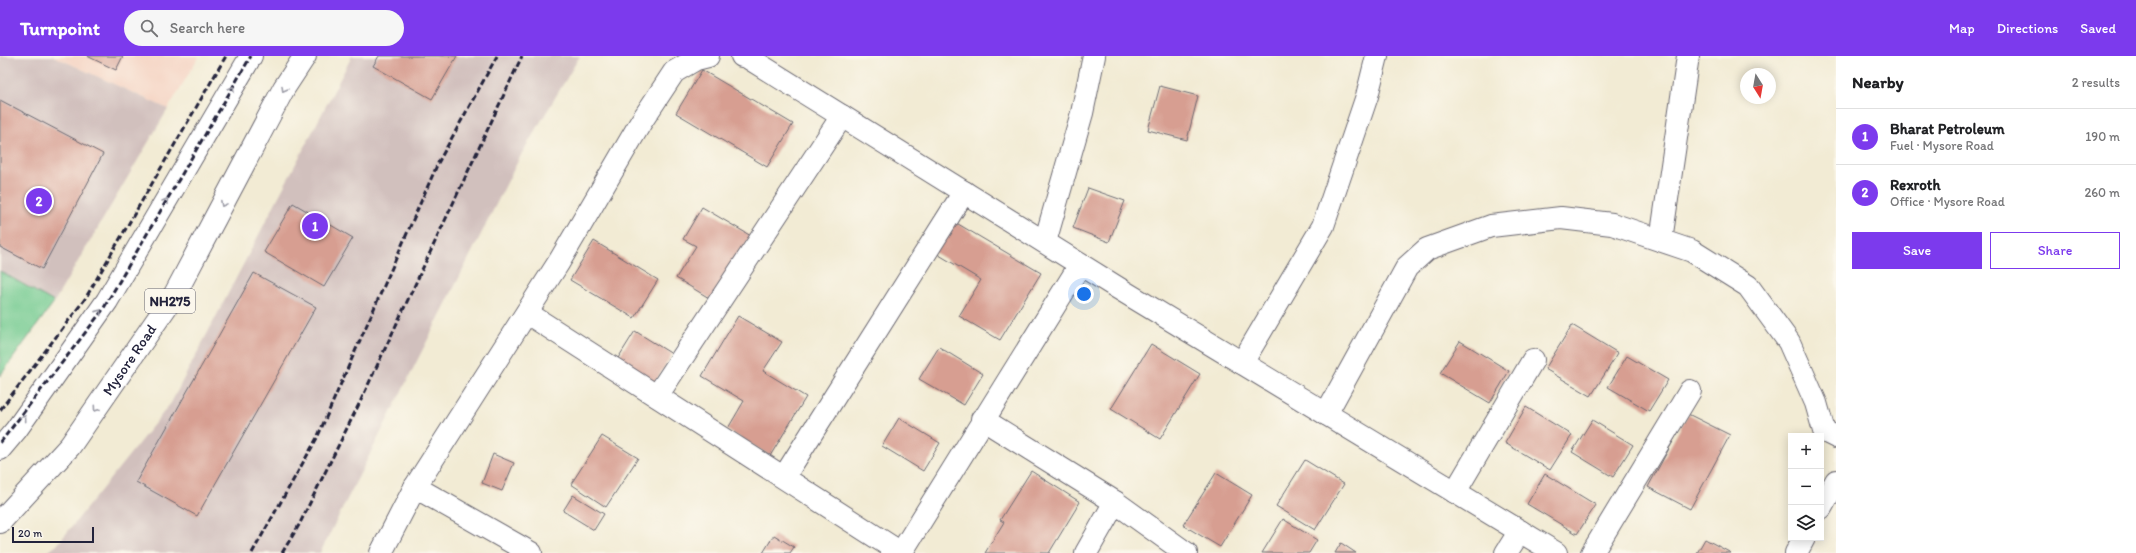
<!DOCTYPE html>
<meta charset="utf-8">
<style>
:root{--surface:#fff;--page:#f6f6f6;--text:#202124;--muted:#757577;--line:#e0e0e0;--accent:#7c3aed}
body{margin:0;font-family:Itim,sans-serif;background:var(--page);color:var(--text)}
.controls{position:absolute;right:12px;bottom:12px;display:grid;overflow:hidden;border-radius:0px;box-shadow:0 2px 10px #0003}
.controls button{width:36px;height:36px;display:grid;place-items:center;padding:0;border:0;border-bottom:1px solid var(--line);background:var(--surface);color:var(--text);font:20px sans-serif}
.compass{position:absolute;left:1740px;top:12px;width:36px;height:36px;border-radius:50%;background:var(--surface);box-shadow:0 2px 10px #0003;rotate:169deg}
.scale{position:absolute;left:12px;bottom:10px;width:82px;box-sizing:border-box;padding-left:4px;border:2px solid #22223b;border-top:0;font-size:11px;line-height:14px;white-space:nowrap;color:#22223b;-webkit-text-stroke:3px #fbf7ec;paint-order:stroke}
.you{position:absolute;left:1084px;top:238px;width:14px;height:14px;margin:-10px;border:3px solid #fff;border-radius:50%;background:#1a73e8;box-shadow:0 0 0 6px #1a73e833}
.badge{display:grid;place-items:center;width:26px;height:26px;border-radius:50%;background:var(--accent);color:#fff;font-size:13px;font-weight:700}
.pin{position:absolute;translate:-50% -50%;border:2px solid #fff;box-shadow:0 1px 4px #0006}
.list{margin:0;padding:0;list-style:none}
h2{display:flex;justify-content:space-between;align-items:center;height:52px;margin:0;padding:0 16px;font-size:17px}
h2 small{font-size:13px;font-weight:400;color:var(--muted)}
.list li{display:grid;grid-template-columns:26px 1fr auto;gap:12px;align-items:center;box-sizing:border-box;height:56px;padding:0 16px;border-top:1px solid var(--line)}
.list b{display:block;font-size:15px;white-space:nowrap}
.list p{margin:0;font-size:13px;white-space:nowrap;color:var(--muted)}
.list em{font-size:13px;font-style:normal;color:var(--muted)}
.actions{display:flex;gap:8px;padding:12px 16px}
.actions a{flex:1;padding:9px 0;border:1px solid var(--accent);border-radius:0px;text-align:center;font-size:14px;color:var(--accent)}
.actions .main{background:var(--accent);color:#fff}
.icon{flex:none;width:22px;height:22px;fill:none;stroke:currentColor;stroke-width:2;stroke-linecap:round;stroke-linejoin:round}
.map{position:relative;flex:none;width:1836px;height:497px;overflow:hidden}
header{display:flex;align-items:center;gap:24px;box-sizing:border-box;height:56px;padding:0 20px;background:var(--accent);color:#fff}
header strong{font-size:19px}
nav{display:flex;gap:22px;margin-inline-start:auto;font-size:14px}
.search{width:280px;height:36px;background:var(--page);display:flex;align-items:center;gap:10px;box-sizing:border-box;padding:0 14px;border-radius:22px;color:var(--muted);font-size:15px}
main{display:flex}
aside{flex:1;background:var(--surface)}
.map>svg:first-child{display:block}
.built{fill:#f5d3c2}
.industrial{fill:#d1c0bd}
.green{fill:#74cb91;stroke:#4b7666}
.building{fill:#d79e91}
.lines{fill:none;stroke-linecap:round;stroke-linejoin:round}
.minor-casing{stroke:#6b6871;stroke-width:24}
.highway-casing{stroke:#6b6871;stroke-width:24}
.minor{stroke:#fff;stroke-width:22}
.highway{stroke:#fff;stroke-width:22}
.rail{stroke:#22223b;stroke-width:3;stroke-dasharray:6 3;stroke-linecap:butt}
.oneway{stroke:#9c9ca7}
.labels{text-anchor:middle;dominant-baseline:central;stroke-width:3.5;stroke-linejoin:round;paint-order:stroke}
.shield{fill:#fbf7ec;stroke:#636270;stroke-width:1}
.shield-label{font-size:14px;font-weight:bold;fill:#22223b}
.street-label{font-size:15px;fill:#22223b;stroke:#fbf7ec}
</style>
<header>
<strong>Turnpoint</strong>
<div class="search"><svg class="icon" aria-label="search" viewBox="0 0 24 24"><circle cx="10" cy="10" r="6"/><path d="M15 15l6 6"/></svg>Search here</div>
<nav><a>Map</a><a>Directions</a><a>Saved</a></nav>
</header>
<main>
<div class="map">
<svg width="1836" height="497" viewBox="0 0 1836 497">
<rect width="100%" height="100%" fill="#fbf7ec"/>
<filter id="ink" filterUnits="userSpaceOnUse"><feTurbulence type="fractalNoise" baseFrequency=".025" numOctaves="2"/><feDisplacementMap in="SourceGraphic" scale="8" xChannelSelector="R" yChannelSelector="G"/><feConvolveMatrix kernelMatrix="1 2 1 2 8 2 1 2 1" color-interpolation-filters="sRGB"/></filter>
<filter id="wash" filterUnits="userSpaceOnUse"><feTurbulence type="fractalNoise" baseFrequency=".012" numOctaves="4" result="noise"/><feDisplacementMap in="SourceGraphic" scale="16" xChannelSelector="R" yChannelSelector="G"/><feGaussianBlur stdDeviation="0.9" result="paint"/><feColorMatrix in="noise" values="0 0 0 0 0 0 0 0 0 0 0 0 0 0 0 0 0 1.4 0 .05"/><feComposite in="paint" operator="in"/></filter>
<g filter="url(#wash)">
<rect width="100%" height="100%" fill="#f2ebd4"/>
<path class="built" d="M53,0H199L168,53Z"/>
<g class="industrial">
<path d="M0,0H53L168,53L54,246L0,215Z"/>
<path d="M352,0H580L522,97L320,497H46L57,489L171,347Z"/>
</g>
<path class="green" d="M0,215L54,246L0,320Z"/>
<g id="blocks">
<g class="building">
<path d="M87,0H123L116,14Z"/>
<path d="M379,0H457L432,43L373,10Z"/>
<path d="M702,14L793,68L767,111L676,57Z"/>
<path d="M1160,30L1198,40L1187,84L1148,74Z"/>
<path d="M0,44L103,98L42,213L0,191Z"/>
<path d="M1088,132L1125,145L1109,186L1073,172Z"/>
<path d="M293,147L353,182L324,231L264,196Z"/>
<path d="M702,151L751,180L714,245L676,222L696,190L683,183Z"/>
<path d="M953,165L1041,217L1000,284L959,260L981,224L934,196Z"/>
<path d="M594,185L658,224L634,262L570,224Z"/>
<path d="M254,217L316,251L197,460L136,426Z"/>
<path d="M738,260L782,286L763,315L806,341L770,400L727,374L744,345L702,320Z"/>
<path d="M1572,269L1618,297L1591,340L1545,313Z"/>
<path d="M635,275L672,298L653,330L615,307Z"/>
<path d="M1460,285L1509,315L1490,347L1440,317Z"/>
<path d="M1151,288L1200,318L1160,383L1111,353Z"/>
<path d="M939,291L983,318L964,349L919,323Z"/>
<path d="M1627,300L1668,324L1649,355L1608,331Z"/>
<path d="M1526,351L1572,379L1550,414L1505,387Z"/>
<path d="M1688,358L1730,379L1690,453L1648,431Z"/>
<path d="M899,362L940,387L923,415L882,390Z"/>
<path d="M1592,364L1633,389L1613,421L1572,396Z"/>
<path d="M602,380L638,402L606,451L571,428Z"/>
<path d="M493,398L514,407L502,435L482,427Z"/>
<path d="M1305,404L1344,428L1315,474L1276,450Z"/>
<path d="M1031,415L1080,446L1049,497H985L1004,466L1000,464Z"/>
<path d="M1216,417L1252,439L1220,491L1183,469Z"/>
<path d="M1545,418L1596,449L1577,478L1527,448Z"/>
<path d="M573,439L604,458L594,474L563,455Z"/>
<path d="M1283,463L1317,484L1309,497H1262Z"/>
<path d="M774,479L794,491L790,497H763Z"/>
<path d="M1705,483L1731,497H1697Z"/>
<path d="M1341,487L1356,497H1335Z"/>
</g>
</g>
</g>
<g filter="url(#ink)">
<use href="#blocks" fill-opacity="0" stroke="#6b6871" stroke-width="1"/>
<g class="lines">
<defs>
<g id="minor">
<path d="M742,0L747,1L1118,232L1556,497"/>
<path d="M1661,184L1688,0"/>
<path d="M1045,186L1082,57L1094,0"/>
<path d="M527,257L901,497"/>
<path d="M1242,307L1323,170L1367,40L1377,0"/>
<path d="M657,340L842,60"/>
<path d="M1326,358L1407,211L1427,193L1491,170L1561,162L1612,168L1692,195L1748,230L1789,286L1816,347L1824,375L1836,381"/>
<path d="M982,363L1115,446L1186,497"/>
<path d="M784,421L964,136"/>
<path d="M415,431L531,497"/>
<path d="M1455,436L1533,304"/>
<path d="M1821,452L1836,425"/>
<path d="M381,497L415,431L559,206L641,66L674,16L696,3L708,0"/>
<path d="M901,497L1080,209"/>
<path d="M1086,497L1115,446"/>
<path d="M1506,497L1520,475"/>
<path d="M1592,497L1690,335"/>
<path d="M1796,497L1804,482"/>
</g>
<g id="highway">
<path d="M0,393L16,374L107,245L251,0"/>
<path id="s1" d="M0,466L70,390L175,238L284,32L305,0"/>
</g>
</defs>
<use href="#minor" class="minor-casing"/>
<use href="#highway" class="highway-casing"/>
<use href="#minor" class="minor"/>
<use href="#highway" class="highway"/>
<g class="rail">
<path d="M0,354L85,243L226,0"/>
<path d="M0,387L102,255L251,0"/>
<path d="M252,497L317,382L438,107L497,0"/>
<path d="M282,497L299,469L361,344L522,0"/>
</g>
</g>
<defs><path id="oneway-chevron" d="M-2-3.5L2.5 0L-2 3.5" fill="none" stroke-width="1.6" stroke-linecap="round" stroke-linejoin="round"/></defs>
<g class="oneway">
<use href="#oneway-chevron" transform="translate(232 33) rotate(-60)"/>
<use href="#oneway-chevron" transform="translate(284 33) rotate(120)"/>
<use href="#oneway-chevron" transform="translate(166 145) rotate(-60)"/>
<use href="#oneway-chevron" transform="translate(223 148) rotate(118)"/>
<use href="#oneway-chevron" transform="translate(99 256) rotate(-55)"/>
<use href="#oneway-chevron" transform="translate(96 353) rotate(125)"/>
<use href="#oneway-chevron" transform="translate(24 362) rotate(-55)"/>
</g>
</g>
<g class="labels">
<rect class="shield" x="145" y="233" width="50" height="24" rx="3"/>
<g class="shield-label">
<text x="170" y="245">NH275</text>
</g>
<g class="street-label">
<text stroke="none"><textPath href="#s1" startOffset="208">Mysore Road</textPath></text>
</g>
</g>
</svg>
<div class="controls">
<button>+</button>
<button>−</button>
<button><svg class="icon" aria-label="layers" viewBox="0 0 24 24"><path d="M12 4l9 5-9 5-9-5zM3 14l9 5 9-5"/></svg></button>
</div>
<svg class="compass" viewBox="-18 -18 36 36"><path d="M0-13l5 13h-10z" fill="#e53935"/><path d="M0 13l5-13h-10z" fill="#757577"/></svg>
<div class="scale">20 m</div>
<div class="you"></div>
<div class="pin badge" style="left:315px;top:170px">1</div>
<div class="pin badge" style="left:39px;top:145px">2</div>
</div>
<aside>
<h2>Nearby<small>2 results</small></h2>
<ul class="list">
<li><span class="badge">1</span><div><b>Bharat Petroleum</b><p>Fuel · Mysore Road</p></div><em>190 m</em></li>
<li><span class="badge">2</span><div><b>Rexroth</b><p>Office · Mysore Road</p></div><em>260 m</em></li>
</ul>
<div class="actions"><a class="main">Save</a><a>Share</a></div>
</aside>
</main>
